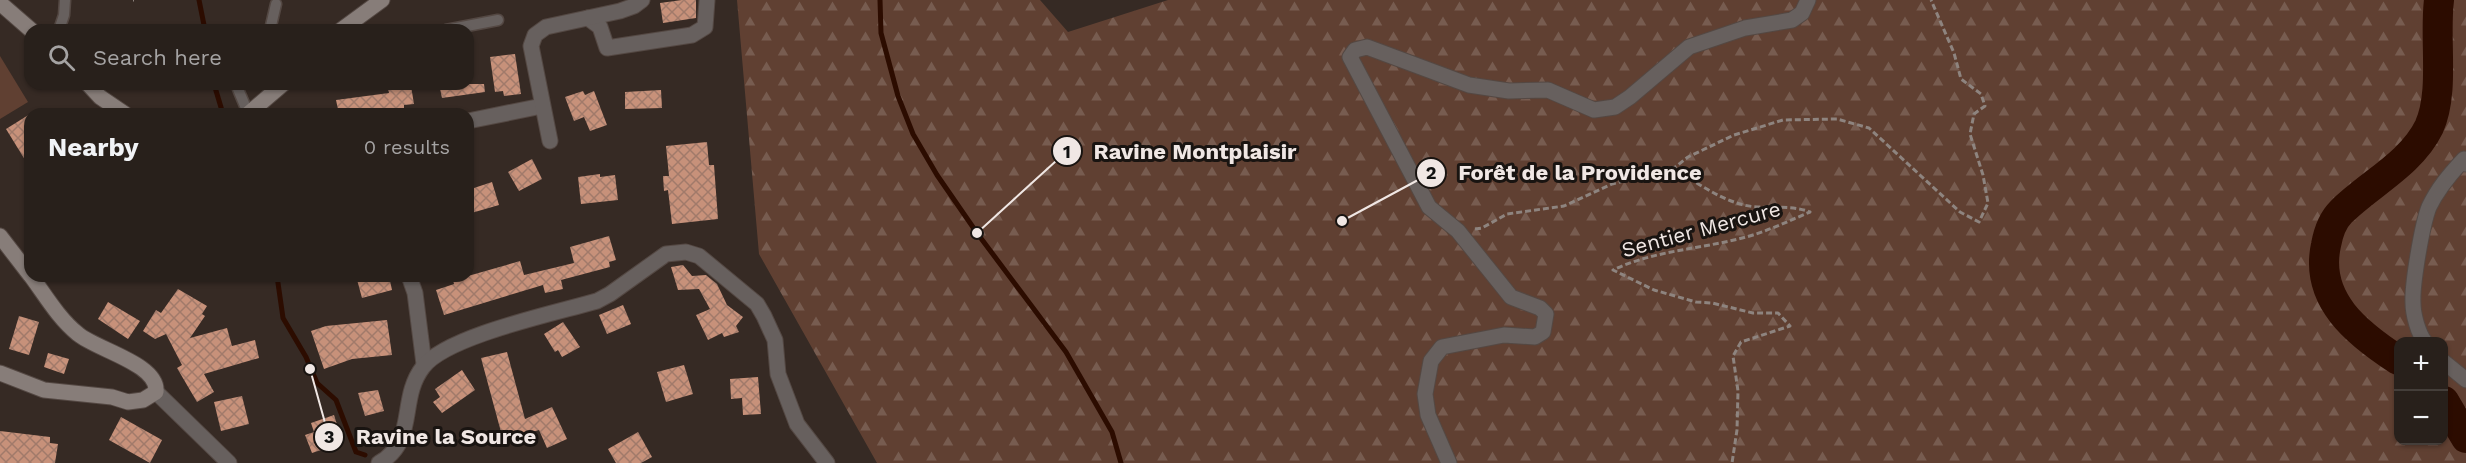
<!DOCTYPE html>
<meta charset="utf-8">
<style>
:root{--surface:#28201b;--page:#342d28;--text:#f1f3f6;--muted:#a5a3a3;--line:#443e3a}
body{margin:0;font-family:"Work Sans",sans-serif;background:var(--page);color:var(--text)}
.controls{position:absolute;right:18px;bottom:18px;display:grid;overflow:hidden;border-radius:12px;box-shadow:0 2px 4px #0004}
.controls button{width:54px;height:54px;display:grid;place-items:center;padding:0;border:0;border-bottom:2px solid var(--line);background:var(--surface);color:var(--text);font:30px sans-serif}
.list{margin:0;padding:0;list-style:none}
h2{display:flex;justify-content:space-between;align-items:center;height:78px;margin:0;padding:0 24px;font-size:26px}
h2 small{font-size:20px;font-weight:400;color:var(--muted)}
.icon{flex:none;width:33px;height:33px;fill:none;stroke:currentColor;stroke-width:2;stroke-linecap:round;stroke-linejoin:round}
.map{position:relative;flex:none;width:2466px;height:463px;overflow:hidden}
.search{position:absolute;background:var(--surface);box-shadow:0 2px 4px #0004;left:24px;top:24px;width:450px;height:66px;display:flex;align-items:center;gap:15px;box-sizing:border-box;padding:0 21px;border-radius:18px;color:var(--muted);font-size:22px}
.panel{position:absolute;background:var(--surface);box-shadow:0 2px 4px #0004;left:24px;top:108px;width:450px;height:174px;border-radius:18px}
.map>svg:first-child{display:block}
.forest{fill:url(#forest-firs);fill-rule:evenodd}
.park{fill:#604032}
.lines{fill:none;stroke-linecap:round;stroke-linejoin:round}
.stream{stroke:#2c0c00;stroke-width:5}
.river{stroke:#2c0c00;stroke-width:30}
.building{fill:url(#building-cross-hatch)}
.lane-casing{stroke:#544843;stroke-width:13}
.street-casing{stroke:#544843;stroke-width:17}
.secondary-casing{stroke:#544843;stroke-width:17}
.path{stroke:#8e847f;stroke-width:3;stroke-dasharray:6 3;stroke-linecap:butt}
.lane{stroke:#67605e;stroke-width:10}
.street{stroke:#67605e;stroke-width:15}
.secondary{stroke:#877d79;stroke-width:15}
.labels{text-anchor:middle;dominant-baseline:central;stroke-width:6;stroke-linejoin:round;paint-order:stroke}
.street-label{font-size:21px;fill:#f0e7e4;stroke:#191411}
.leader{fill:none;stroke:#f0e7e4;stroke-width:2}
.callout-dot{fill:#f0e7e4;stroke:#191411;stroke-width:2}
.mark-label{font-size:18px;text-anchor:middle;font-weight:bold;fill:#111}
.callout-label{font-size:22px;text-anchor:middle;font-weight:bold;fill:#f0e7e4;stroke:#191411;stroke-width:6;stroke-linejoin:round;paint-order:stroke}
</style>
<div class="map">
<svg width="2466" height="463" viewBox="0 0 2466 463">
<defs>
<pattern id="forest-firs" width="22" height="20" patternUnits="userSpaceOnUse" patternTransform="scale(1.5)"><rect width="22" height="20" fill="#604032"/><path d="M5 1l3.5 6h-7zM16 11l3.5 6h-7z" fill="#775c50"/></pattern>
<pattern id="building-cross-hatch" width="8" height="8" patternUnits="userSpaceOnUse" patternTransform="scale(1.5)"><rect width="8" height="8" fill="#c7917a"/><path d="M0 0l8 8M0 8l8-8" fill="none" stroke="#a17a6a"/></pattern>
</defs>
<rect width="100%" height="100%" fill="#362a24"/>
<path class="forest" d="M737,0H1040L1068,32L1168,0H2466V463H877L759,254ZM2398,342H2444V440H2398Z"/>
<path class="park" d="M0,56L28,102L0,119Z"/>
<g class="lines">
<g class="stream">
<path d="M199,0L205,30"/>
<path d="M880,0L881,33L898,96L913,134L937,175L977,233L1066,352L1112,432L1121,463"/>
<path d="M214,84L223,114"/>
<path d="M277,276L283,318L306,357L317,383L336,400L356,452L365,455"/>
</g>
<g class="river">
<path d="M2398,360C2358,334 2314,300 2326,245C2328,234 2332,221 2341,212C2369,184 2411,164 2429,127C2445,92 2434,39 2439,0"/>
<path d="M2444,401L2466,438"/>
</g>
</g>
<g class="building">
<path d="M682,0H696V18L663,23L660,3Z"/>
<path d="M515,54L521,94L504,96L503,91L495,92L490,57Z"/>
<path d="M439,84H484L485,92L442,98Z"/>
<path d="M411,86L414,104L404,105V112L339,114L336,100L389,93L388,89Z"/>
<path d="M661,90L662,108L625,109V92Z"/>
<path d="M583,91L585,95L594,91L607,125L590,131L584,117L574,121L565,97Z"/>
<path d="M30,114V168L6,129Z"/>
<path d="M707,142L709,165H714L718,219L672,224L668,190L664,191L663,176H669L666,146Z"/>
<path d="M532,159L542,179L519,191L508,172Z"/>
<path d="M600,174V177L615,175L618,200L581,204L578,177Z"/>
<path d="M492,182L499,205L468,214V190Z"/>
<path d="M609,236L616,260L609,262L610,267L561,280L563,289L545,293L543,285L444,315L436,290L454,284L452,276H468L520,261L524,275L574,263L570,247Z"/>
<path d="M683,265L692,276L706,275L717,284L727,305L743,317L736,326L739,332L724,337L722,333L708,340L696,315L710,309L699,289L678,290L671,267Z"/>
<path d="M356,276H389L392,290L362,298Z"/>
<path d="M178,289L207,306L202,314L205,316L190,338L227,328L232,346L255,340L259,358L204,374L214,392L197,402L177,368L182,365L166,334L155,339L143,331L156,310L161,313Z"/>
<path d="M108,302L140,321L128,339L98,319Z"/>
<path d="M623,305L631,324L607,334L599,315Z"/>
<path d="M19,316L39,322L29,355L9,349Z"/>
<path d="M387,320L392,355L352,359L324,369L311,331L326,326Z"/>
<path d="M563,322L580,347L562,357L558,350L555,352L544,334Z"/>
<path d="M507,352L525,419L552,407L567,439L547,448L539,430L507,439L505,431L501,432L481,358Z"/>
<path d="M48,353L69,359L64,374L44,367Z"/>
<path d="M684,365L693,394L666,402L657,372Z"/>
<path d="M462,370L475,390L442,413L433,402L440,397L435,389Z"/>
<path d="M758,377L761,414L743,415L742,398L731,399L730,379Z"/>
<path d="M378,390L384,411L365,416L358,393Z"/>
<path d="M242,396L249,424L221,431L214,402Z"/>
<path d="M334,415L340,434L331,438L333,446L312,453L305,435L314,432L311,423Z"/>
<path d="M121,417L162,440L150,463L109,440Z"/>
<path d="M0,431L50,437V443L58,444L55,463H0Z"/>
<path d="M638,432L652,457L641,463H616L608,449Z"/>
</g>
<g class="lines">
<defs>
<g id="lane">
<path d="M59,30L64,15L65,0"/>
<path d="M270,30L276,4"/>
<path d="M446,30L498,20"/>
<path d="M241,84L238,89L248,113"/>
</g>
<g id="street">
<path d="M588,18L600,27L607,48L692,35L705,27L707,0"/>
<path d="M468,121L542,106"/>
<path d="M550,141L531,46L535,35L546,27L620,11L634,6L642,0"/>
<path d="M409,276L415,293L424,364"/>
<path d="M2425,342C2418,333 2413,314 2413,303C2412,284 2422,225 2429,207C2438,188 2450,174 2464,159L2466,164"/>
<path d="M2444,362L2466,380"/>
<path d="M156,392L229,463"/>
<path d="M379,463C418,441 398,399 423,367C446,336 556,313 597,301L610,294L666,254L686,252L699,256L757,304L764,316L775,340L778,374L797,424L827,463"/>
<path d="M1449,463L1428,415L1425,394L1431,361L1442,347L1504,335L1535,337L1543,332L1546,314L1540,308L1511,297L1458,231L1429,207L1350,57L1355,50L1367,47L1469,85L1509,91L1548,90L1594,110L1615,107L1630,97L1689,47L1745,28L1792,20L1802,13L1808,0"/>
</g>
<g id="secondary">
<path d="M0,3L31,30"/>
<path d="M341,30L382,0"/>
<path d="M88,84L100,97L125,114"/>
<path d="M248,114L283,84"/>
<path d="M0,236L30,275"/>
<path d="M0,373L44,390L112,397L128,402L143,400L156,392C159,364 97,350 78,334C59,319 45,295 31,276"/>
</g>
</defs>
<use href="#lane" class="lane-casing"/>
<use href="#street" class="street-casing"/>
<use href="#secondary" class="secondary-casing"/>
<g class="path">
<path d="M133,0H134"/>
<path d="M1674,168C1694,181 1716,197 1740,204C1763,211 1787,203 1810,212C1791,220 1772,229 1753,235C1707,249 1657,249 1613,270L1654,290L1696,302L1712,303L1753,313H1778L1790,326L1741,342L1733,356L1738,391L1737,430L1732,463"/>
<path d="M1475,229L1482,228L1507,214L1564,206L1612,184L1674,168L1688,157L1734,135L1783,120L1837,119L1869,128L1960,212L1979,222L1988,203L1983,175L1970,134L1974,114L1985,106L1981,94L1961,79L1954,53L1931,0"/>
</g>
<use href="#lane" class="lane"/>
<use href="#street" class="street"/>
<use href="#secondary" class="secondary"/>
</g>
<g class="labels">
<g class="street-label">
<text transform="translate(1701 229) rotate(-15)">Sentier Mercure</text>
</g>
</g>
<path class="leader" d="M977 233L1067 151M1342 221L1431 173M310 369L329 437"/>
<g class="callout-dot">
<circle cx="977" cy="233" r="6"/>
<circle cx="1342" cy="221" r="6"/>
<circle cx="310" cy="369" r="6"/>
<circle cx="1067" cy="151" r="15"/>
<circle cx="1431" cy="173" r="15"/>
<circle cx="329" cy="437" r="15"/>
</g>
<g class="mark-label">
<text x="1067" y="158">1</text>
<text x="1431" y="179">2</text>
<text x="329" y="443">3</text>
</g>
<g class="callout-label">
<text x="1195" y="159">Ravine Montplaisir</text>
<text x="1580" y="180">Forêt de la Providence</text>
<text x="446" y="444">Ravine la Source</text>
</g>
</svg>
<div class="controls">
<button>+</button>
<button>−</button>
</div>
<div class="search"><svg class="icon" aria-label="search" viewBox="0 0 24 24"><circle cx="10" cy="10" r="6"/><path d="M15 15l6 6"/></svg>Search here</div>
<section class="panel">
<h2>Nearby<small>0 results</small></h2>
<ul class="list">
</ul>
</section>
</div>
